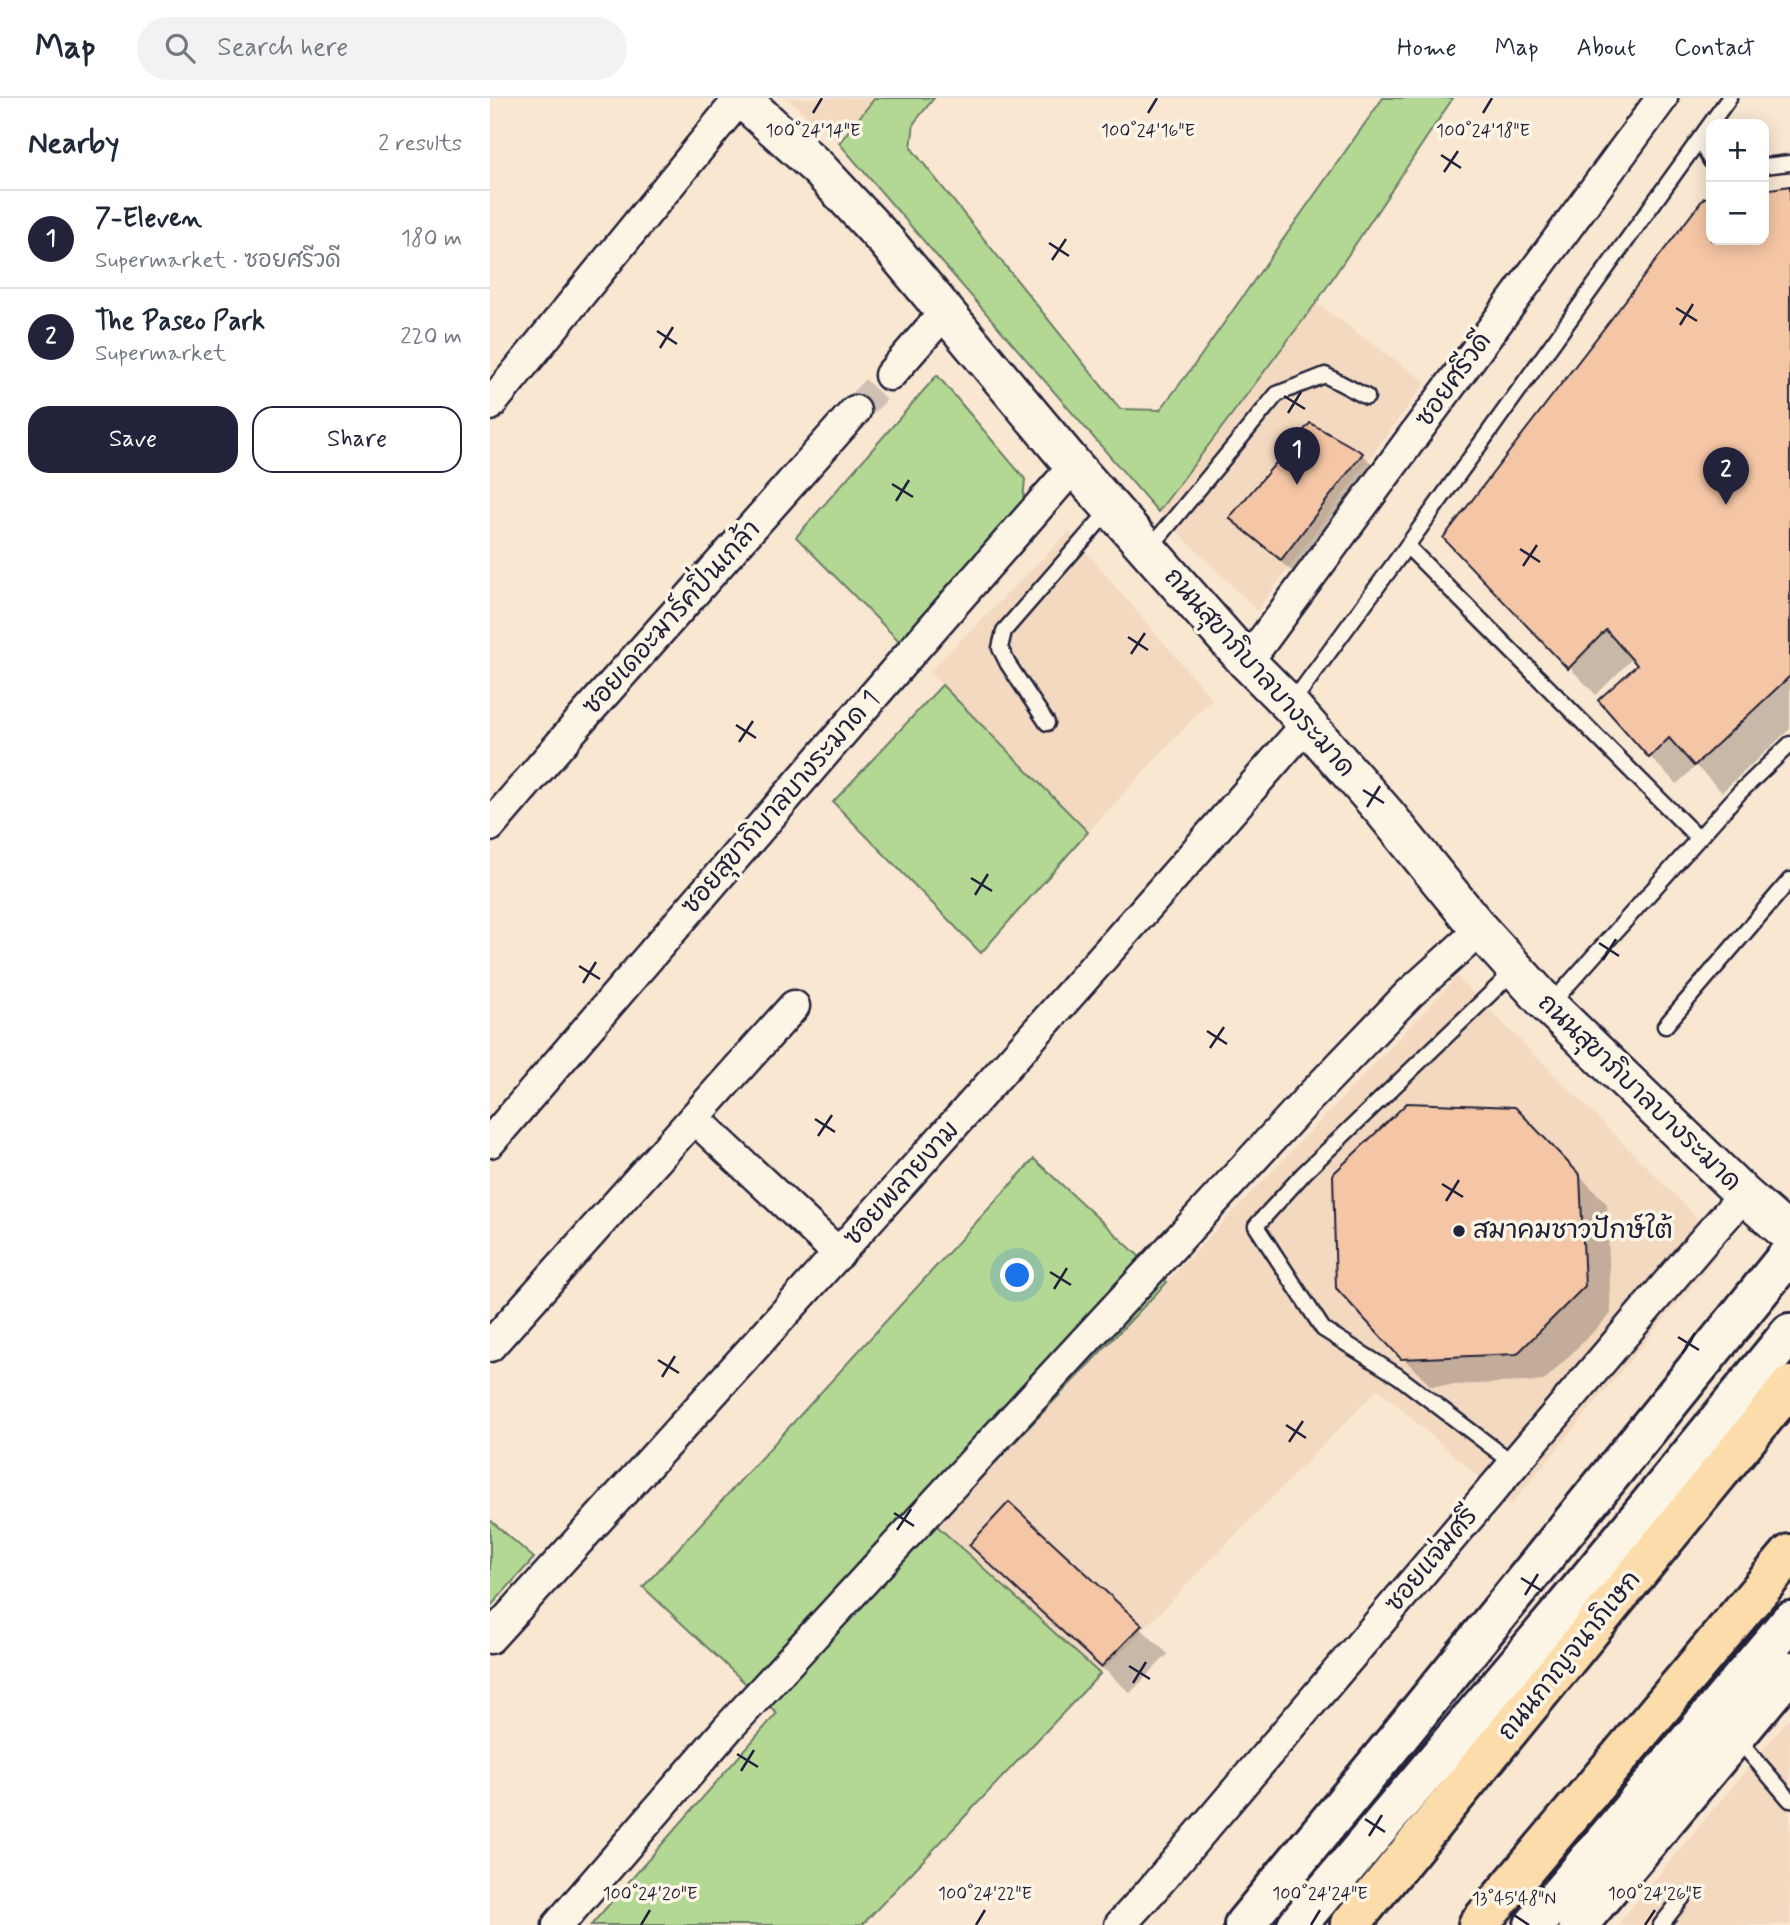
<!DOCTYPE html>
<meta charset="utf-8">
<style>
:root{--surface:#fff;--page:#f2f2f3;--text:#1f2937;--muted:#747a83;--line:#e0e1e3;--accent:#22223b}
body{margin:0;font-family:Mynerve,"Playpen Sans Thai",sans-serif;background:var(--page);color:var(--text)}
.controls{position:absolute;right:21px;top:21px;display:grid;overflow:hidden;border-radius:14px;box-shadow:0 4px 18px #0003}
.controls button{width:63px;height:63px;display:grid;place-items:center;padding:0;border:0;border-bottom:2px solid var(--line);background:var(--surface);color:var(--text);font:35px sans-serif}
.you{position:absolute;left:528px;top:1178px;width:24px;height:24px;margin:-18px;border:5px solid #fff;border-radius:50%;background:#1a73e8;box-shadow:0 0 0 10px #1a73e833}
.badge{display:grid;place-items:center;width:46px;height:46px;border-radius:50%;background:var(--accent);color:#fff;font-size:23px;font-weight:700}
.pin{position:absolute;translate:-50% -58px;filter:drop-shadow(0 2px 4px #0008)}
.pin::after{content:'';position:absolute;top:37px;width:24px;height:21px;background:inherit;clip-path:polygon(0 0,100% 0,50% 100%)}
.list{margin:0;padding:0;list-style:none}
h2{display:flex;justify-content:space-between;align-items:center;height:91px;margin:0;padding:0 28px;font-size:30px}
h2 small{font-size:23px;font-weight:400;color:var(--muted)}
.list li{display:grid;grid-template-columns:46px 1fr auto;gap:21px;align-items:center;box-sizing:border-box;height:98px;padding:0 28px;border-top:2px solid var(--line)}
.list b{display:block;font-size:26px;white-space:nowrap}
.list p{margin:0;font-size:23px;white-space:nowrap;color:var(--muted)}
.list em{font-size:23px;font-style:normal;color:var(--muted)}
.actions{display:flex;gap:14px;padding:21px 28px}
.actions a{flex:1;padding:16px 0;border:2px solid var(--accent);border-radius:21px;text-align:center;font-size:24px;color:var(--accent)}
.actions .main{background:var(--accent);color:#fff}
.icon{flex:none;width:38px;height:38px;fill:none;stroke:currentColor;stroke-width:2;stroke-linecap:round;stroke-linejoin:round}
.map{position:relative;flex:none;width:1300px;height:1827px;overflow:hidden}
header{display:flex;align-items:center;gap:42px;box-sizing:border-box;height:98px;padding:0 35px;background:var(--surface);border-bottom:2px solid var(--line)}
header strong{font-size:33px}
nav{display:flex;gap:38px;margin-inline-start:auto;font-size:24px}
.search{width:490px;height:63px;background:var(--page);display:flex;align-items:center;gap:18px;box-sizing:border-box;padding:0 24px;border-radius:38px;color:var(--muted);font-size:26px}
main{display:flex}
aside{flex:1;background:var(--surface)}
.map>svg:first-child{display:block}
.built{fill:#f4d9c1}
.green{fill:#b3d893;stroke:#6a7d67;stroke-width:2}
.shadow{fill:#0003}
.building{fill:#f5c6a5;stroke:#22223b;stroke-width:2}
.lines{fill:none;stroke-linecap:round;stroke-linejoin:round}
.minor-tunnel{stroke:#cfc0b4;stroke-width:30;stroke-dasharray:30 15;stroke-linecap:butt}
.service-casing{stroke:#22223b;stroke-width:19}
.minor-casing{stroke:#22223b;stroke-width:35}
.tertiary-casing{stroke:#22223b;stroke-width:42}
.secondary-casing{stroke:#22223b;stroke-width:44}
.trunk-casing{stroke:#22223b;stroke-width:44}
.service{stroke:#fcf5e5;stroke-width:14}
.minor{stroke:#fcf5e5;stroke-width:30}
.tertiary{stroke:#fcf5e5;stroke-width:37}
.secondary{stroke:#fcf5e5;stroke-width:38}
.trunk{stroke:#fddcac;stroke-width:38}
.ticks{fill:none;stroke:#22223b;stroke-width:2.5}
.poi-dot{fill:#22223b;stroke:#fcf5e5;stroke-width:2.5}
.labels{text-anchor:middle;dominant-baseline:central;stroke-width:7;stroke-linejoin:round;paint-order:stroke}
.street-label{font-size:26px;fill:#22223b;stroke:#fcf5e5}
.poi-label{font-size:26px;fill:#22223b;stroke:#fcf5e5;text-anchor:start}
.ticks-label{font-size:18px;text-anchor:middle;fill:#22223b;stroke:#fcf5e5;stroke-width:7;stroke-linejoin:round;paint-order:stroke}
</style>
<header>
<strong>Map</strong>
<div class="search"><svg class="icon" aria-label="search" viewBox="0 0 24 24"><circle cx="10" cy="10" r="6"/><path d="M15 15l6 6"/></svg>Search here</div>
<nav><a>Home</a><a>Map</a><a>About</a><a>Contact</a></nav>
</header>
<main>
<aside>
<h2>Nearby<small>2 results</small></h2>
<ul class="list">
<li><span class="badge">1</span><div><b>7-Eleven</b><p>Supermarket · ซอยศรีวดี</p></div><em>180 m</em></li>
<li><span class="badge">2</span><div><b>The Paseo Park</b><p>Supermarket</p></div><em>220 m</em></li>
</ul>
<div class="actions"><a class="main">Save</a><a>Share</a></div>
</aside>
<div class="map">
<svg width="1300" height="1827" viewBox="0 0 1300 1827">
<rect width="100%" height="100%" fill="#fae7d2"/>
<filter id="ink" filterUnits="userSpaceOnUse"><feTurbulence type="fractalNoise" baseFrequency=".0143" numOctaves="2"/><feDisplacementMap in="SourceGraphic" scale="14" xChannelSelector="R" yChannelSelector="G"/><feConvolveMatrix kernelMatrix="1 2 1 2 8 2 1 2 1" color-interpolation-filters="sRGB"/></filter>
<g filter="url(#ink)">
<g class="built">
<path d="M296,0H385L349,45Z"/>
<path d="M826,205L936,284L767,513L668,414Z"/>
<path d="M579,434L722,601L598,734L439,574Z"/>
<path d="M967,879L1200,1112L1228,1156L1021,1407L888,1291L610,1576L445,1427Z"/>
<path d="M1300,1619V1827H1127Z"/>
</g>
<g class="green">
<path d="M385,0H444L424,25L421,50L630,311L670,312L705,266L893,0H963L826,205L668,414L349,45Z"/>
<path d="M447,277L535,381L533,403L411,545L306,439Z"/>
<path d="M452,587L598,734L491,855L343,704Z"/>
<path d="M544,1061L677,1184L446,1427L610,1576L372,1827H101L287,1615L153,1489Z"/>
<path d="M0,1422L44,1460L0,1509Z"/>
</g>
<g class="shadow">
<path d="M1300,90V631L1232,694L1206,668L1187,686L1160,659L1111,603L1150,567L1143,560L1106,597L955,440L1214,101L1221,100V142H1274V94Z"/>
<path d="M872,356L893,377L812,482L762,440L741,420Z"/>
<path d="M1052,1038L1117,1106L1121,1216L1054,1283L941,1288L913,1260Z"/>
<path d="M519,1407L678,1556L640,1595L508,1474L481,1447Z"/>
</g>
<g class="building">
<path d="M1300,88V578L1204,668L1179,640L1159,660L1108,602L1147,567L1116,532L1078,571L953,440L1214,100L1221,99V142H1274V92Z"/>
<path d="M820,325L873,355L791,462L739,420Z"/>
<path d="M917,1005L1025,1009L1090,1077L1095,1188L1027,1256L911,1261L846,1190L843,1076Z"/>
<path d="M519,1404L652,1527L611,1569L479,1447Z"/>
</g>
<g class="lines">
<path class="minor-tunnel" d="M365,313L400,277"/>
<defs>
<g id="service">
<path d="M1209,42L1221,63"/>
<path d="M1274,68L1300,65"/>
<path d="M917,448L1208,740"/>
<path d="M660,450L787,296L835,277L877,299"/>
<path d="M801,606L917,448L1239,0"/>
<path d="M557,625L518,566L510,550L514,533L620,411"/>
<path d="M1060,907L1249,695L1300,646"/>
<path d="M1175,928L1300,782"/>
<path d="M1023,1365L908,1278L833,1231L766,1128L814,1075L1025,872"/>
<path d="M1246,1639L1300,1702"/>
<path d="M1171,1827L1193,1799"/>
</g>
<g id="minor">
<path d="M400,277L455,214"/>
<path d="M0,307L250,0"/>
<path d="M757,564L1172,0"/>
<path d="M0,728L97,615L365,313"/>
<path d="M204,1020L349,1156"/>
<path d="M0,1044L411,566L584,368"/>
<path d="M0,1248L304,908"/>
<path d="M0,1540C275,1238 549,935 817,626"/>
<path d="M68,1827L238,1630L819,1000L919,896L990,832"/>
<path d="M630,1827L661,1793L1216,1140L1254,1097"/>
</g>
<path id="tertiary" d="M251,0L329,71L396,143L584,368L757,564L800,607L895,715L990,832L1059,908L1254,1097L1300,1137"/>
<g id="secondary">
<path d="M754,1827L899,1651L1300,1155"/>
<path d="M807,1827L1094,1487L1300,1235"/>
<path d="M1044,1827L1300,1523"/>
<path d="M1088,1827L1300,1573"/>
</g>
<g id="trunk">
<path d="M860,1827L1300,1288"/>
<path d="M988,1827L1300,1456"/>
</g>
</defs>
<use href="#service" class="service-casing"/>
<use href="#minor" class="minor-casing"/>
<use href="#tertiary" class="tertiary-casing"/>
<use href="#secondary" class="secondary-casing"/>
<use href="#trunk" class="trunk-casing"/>
<use href="#service" class="service"/>
<use href="#minor" class="minor"/>
<use href="#tertiary" class="tertiary"/>
<use href="#secondary" class="secondary"/>
<use href="#trunk" class="trunk"/>
</g>
</g>
<path class="ticks" d="M323,15L332,0M658,15L667,0M993,15L1002,0M951,57L971,70M954,74L968,53M559,145L579,158M562,162L576,141M1186,210L1207,223M1190,227L1203,206M167,233L187,246M170,250L183,229M794,298L815,311M798,315L811,294M402,386L423,399M406,403L419,382M1030,451L1050,464M1033,468L1047,447M638,539L658,552M641,556L655,535M246,627L266,640M249,644L263,623M873,692L894,705M877,709L890,688M481,780L502,793M485,797L498,776M1109,845L1129,858M1113,862L1126,841M89,868L110,881M93,885L106,864M717,933L737,946M720,950L734,929M325,1021L345,1034M328,1038L342,1017M952,1086L973,1099M956,1103L969,1082M560,1174L581,1187M564,1191L577,1170M1188,1239L1209,1252M1192,1256L1205,1235M168,1262L189,1275M172,1279L185,1258M796,1327L816,1340M799,1344L813,1323M404,1415L424,1428M407,1432L421,1411M1031,1480L1052,1493M1035,1497L1048,1476M639,1568L660,1581M643,1585L656,1564M247,1656L268,1669M251,1673L264,1652M875,1721L895,1734M879,1738L892,1717M1024,1817L1039,1827M151,1827L160,1812M486,1827L495,1812M821,1827L830,1812M1155,1827L1165,1812"/>
<circle class="poi-dot" cx="969" cy="1133" r="7"/>
<g class="labels">
<g class="street-label">
<text transform="translate(964 282) rotate(-54)">ซอยศรีวดี</text>
<text transform="translate(182 520) rotate(-48)">ซอยเดอะมาร์คปิ่นเกล้า</text>
<text transform="translate(769 575) rotate(48)">ถนนสุขาภิบาลบางระมาด</text>
<text transform="translate(291 705) rotate(-49)">ซอยสุขาภิบาลบางระมาด 1</text>
<text transform="translate(1149 995) rotate(44)">ถนนสุขาภิบาลบางระมาด</text>
<text transform="translate(412 1086) rotate(-48)">ซอยพลายงาม</text>
<text transform="translate(942 1462) rotate(-50)">ซอยแจ่มศรี</text>
<text transform="translate(1080 1558) rotate(-51)">ถนนกาญจนาภิเษก</text>
</g>
<g class="poi-label">
<text x="983" y="1133">สมาคมชาวปักษ์ใต้</text>
</g>
</g>
<g class="ticks-label">
<text x="993" y="38">100°24'18"E</text>
<text x="323" y="38">100°24'14"E</text>
<text x="658" y="38">100°24'16"E</text>
<text x="160" y="1801">100°24'20"E</text>
<text x="495" y="1801">100°24'22"E</text>
<text x="830" y="1801">100°24'24"E</text>
<text x="1165" y="1801">100°24'26"E</text>
<text x="1024" y="1806">13°45'48"N</text>
</g>
</svg>
<div class="controls">
<button>+</button>
<button>−</button>
</div>
<div class="you"></div>
<div class="pin badge" style="left:807px;top:387px">1</div>
<div class="pin badge" style="left:1236px;top:407px">2</div>
</div>
</main>
